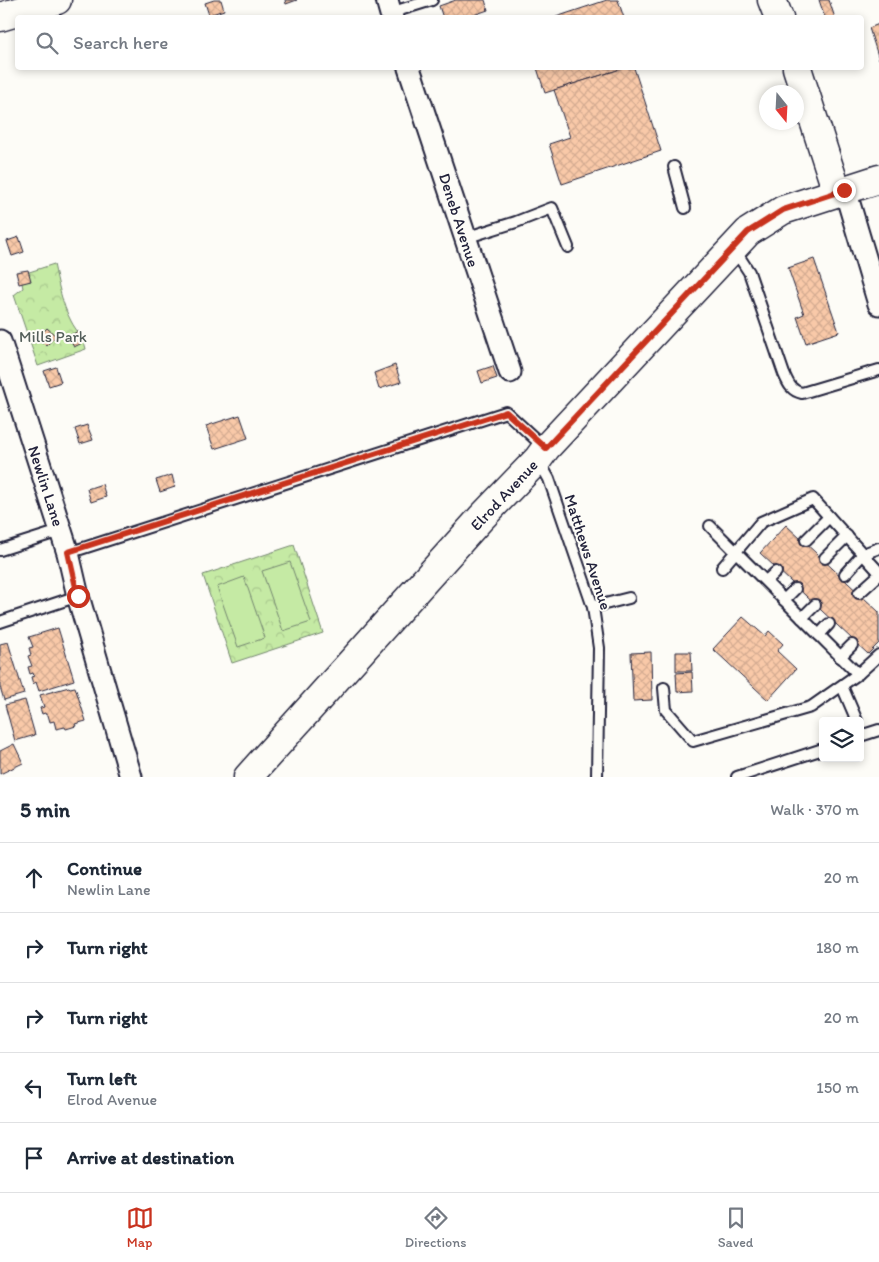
<!DOCTYPE html>
<meta charset="utf-8">
<style>
:root{--surface:#fff;--page:#f6f6f7;--text:#1f2937;--muted:#747a83;--line:#e0e1e3;--accent:#c8321e}
body{margin:0;font-family:Itim,sans-serif;background:var(--page);color:var(--text)}
.controls{position:absolute;right:15px;bottom:15px;display:grid;overflow:hidden;border-radius:5px;box-shadow:0 2px 8px #0003}
.controls button{width:45px;height:45px;display:grid;place-items:center;padding:0;border:0;border-bottom:1px solid var(--line);background:var(--surface);color:var(--text);font:25px sans-serif}
.compass{position:absolute;left:759px;top:85px;width:45px;height:45px;border-radius:50%;background:var(--surface);box-shadow:0 2px 8px #0003;rotate:162deg}
.stop{position:absolute;width:15px;height:15px;margin:-11px;border:4px solid #c8321e;border-radius:50%;background:#fff}
.stop.end{background:#c8321e;border-color:#fff;box-shadow:0 1px 5px #0008}
.list{margin:0;padding:0;list-style:none}
h2{display:flex;justify-content:space-between;align-items:center;height:65px;margin:0;padding:0 20px;font-size:21px}
h2 small{font-size:16px;font-weight:400;color:var(--muted)}
.list li{display:grid;grid-template-columns:32px 1fr auto;gap:15px;align-items:center;box-sizing:border-box;height:70px;padding:0 20px;border-top:1px solid var(--line)}
.list b{display:block;font-size:19px;white-space:nowrap}
.list p{margin:0;font-size:16px;white-space:nowrap;color:var(--muted)}
.list em{font-size:16px;font-style:normal;color:var(--muted)}
.icon{flex:none;width:28px;height:28px;fill:none;stroke:currentColor;stroke-width:2;stroke-linecap:round;stroke-linejoin:round}
.map{position:relative;flex:none;width:879px;height:777px;overflow:hidden}
.search{position:absolute;background:var(--surface);box-shadow:0 2px 8px #0003;left:15px;right:15px;top:15px;height:55px;display:flex;align-items:center;gap:12px;box-sizing:border-box;padding:0 18px;border-radius:5px;color:var(--muted);font-size:19px}
.sheet{height:415px;background:var(--surface)}
nav{display:flex;justify-content:space-around;align-items:center;box-sizing:border-box;height:70px;border-top:1px solid var(--line);background:var(--surface);font-size:14px;color:var(--muted)}
nav a{display:grid;justify-items:center;gap:2px}
nav .on{color:var(--accent)}
.map>svg:first-child{display:block}
.park{fill:url(#park-crowns);stroke:#748670}
.pitch{fill:#c5eaa4;stroke:#748670}
.building{fill:url(#building-cross-hatch);stroke:#22223b}
.lines{fill:none;stroke-linecap:round;stroke-linejoin:round}
.lane-casing{stroke:#22223b;stroke-width:14}
.street-casing{stroke:#22223b;stroke-width:25}
.secondary-casing{stroke:#22223b;stroke-width:31}
.lane{stroke:#fdfcf7;stroke-width:10}
.street{stroke:#fdfcf7;stroke-width:21}
.secondary{stroke:#fdfcf7;stroke-width:28}
.route{stroke:#c8321e;stroke-width:6}
.labels{text-anchor:middle;dominant-baseline:central;stroke-width:4;stroke-linejoin:round;paint-order:stroke}
.street-label{font-size:16px;fill:#22223b;stroke:#fdfcf7}
.park-label{font-size:16px;fill:#535e5a;stroke:#fdfcf7}
</style>
<div class="map">
<svg width="879" height="777" viewBox="0 0 879 777">
<defs>
<pattern id="park-crowns" width="20" height="18" patternUnits="userSpaceOnUse" patternTransform="scale(1.25)"><rect width="20" height="18" fill="#c5eaa4"/><path d="M2 6a3 3 0 1 1 6 0M12 15a3 3 0 1 1 6 0" fill="none" stroke="#a9c88e"/></pattern>
<pattern id="building-cross-hatch" width="8" height="8" patternUnits="userSpaceOnUse" patternTransform="scale(1.25)"><rect width="8" height="8" fill="#f9c9a8"/><path d="M0 0l8 8M0 8l8-8" fill="none" stroke="#d5ac92"/></pattern>
</defs>
<rect width="100%" height="100%" fill="#fdfcf7"/>
<filter id="ink" filterUnits="userSpaceOnUse"><feTurbulence type="fractalNoise" baseFrequency=".02" numOctaves="2"/><feDisplacementMap in="SourceGraphic" scale="10" xChannelSelector="R" yChannelSelector="G"/><feConvolveMatrix kernelMatrix="1 2 1 2 8 2 1 2 1" color-interpolation-filters="sRGB"/></filter>
<g filter="url(#ink)">
<g class="park">
<path d="M54,264C58,283 62,304 71,321C76,331 84,338 86,349L38,366L14,295L23,288L20,275Z"/>
<path d="M294,545L323,633L232,663L203,575Z"/>
</g>
<g class="pitch">
<path d="M290,562L311,622L283,631L262,571Z"/>
<path d="M244,577L265,638L238,647L217,587Z"/>
</g>
<g class="building">
<path d="M214,0H221L224,10L209,15L205,3Z"/>
<path d="M285,0H297L286,4Z"/>
<path d="M456,0H485L488,10L465,18H443L439,6Z"/>
<path d="M607,0H618L624,18H553Z"/>
<path d="M819,0H829L835,18H825Z"/>
<path d="M879,24V59L869,28Z"/>
<path d="M537,68H624L545,93Z"/>
<path d="M624,68H634L661,151L562,184L549,144L570,137L554,90Z"/>
<path d="M19,237L24,252L12,256L7,241Z"/>
<path d="M814,259L839,332L806,343L797,317L804,314L788,268Z"/>
<path d="M28,270L31,281L19,284L16,272Z"/>
<path d="M47,328L56,336L46,346L38,338Z"/>
<path d="M78,331L84,342L74,347L68,337Z"/>
<path d="M395,365L401,382L379,389L374,373Z"/>
<path d="M493,366L497,378L482,383L478,371Z"/>
<path d="M56,367L61,382L49,386L44,371Z"/>
<path d="M240,415L248,438L214,449L206,426Z"/>
<path d="M87,425L93,440L80,444L75,429Z"/>
<path d="M172,475L175,487L160,492L156,480Z"/>
<path d="M102,484L106,497L91,502L87,489Z"/>
<path d="M786,525L879,612V643L868,654L760,553Z"/>
<path d="M743,617L765,636L769,631L783,644L777,651L796,669L768,700L713,649Z"/>
<path d="M58,628L74,680L39,691L36,682L33,684L31,677L34,676L33,673L30,674L28,667L32,666L28,656L31,655L29,648L33,647L29,637Z"/>
<path d="M8,642L24,694L4,700L0,687V644Z"/>
<path d="M651,652L652,700L633,701L631,653Z"/>
<path d="M676,652H691L692,671H676Z"/>
<path d="M692,672L693,691L677,692L676,673Z"/>
<path d="M69,687L70,688L75,687L86,721L75,724L76,726L66,729L65,727L56,729L54,721L50,722L48,715H46L45,713L42,714L40,708L44,707L40,695Z"/>
<path d="M25,700L35,735L15,741L5,705Z"/>
<path d="M14,744L23,763L0,774V751Z"/>
</g>
<g class="lines">
<defs>
<g id="lane">
<path d="M390,13L432,0"/>
<path d="M674,167L685,208"/>
<path d="M465,238L516,222L552,208L568,247"/>
<path d="M734,249L749,272L784,374C788,383 791,391 802,393L879,370"/>
<path d="M539,461L549,479L593,607L599,648L597,777"/>
<path d="M710,526L858,674"/>
<path d="M806,540L829,517"/>
<path d="M0,550L60,531"/>
<path d="M68,553L506,412L545,448"/>
<path d="M825,558L847,536"/>
<path d="M722,568L761,522L813,499L879,572"/>
<path d="M845,574L863,554L879,548"/>
<path d="M766,581L776,572"/>
<path d="M859,593L879,575"/>
<path d="M784,600L795,589"/>
<path d="M593,607L629,598"/>
<path d="M802,618L815,605"/>
<path d="M0,622L78,596"/>
<path d="M819,635L829,624"/>
<path d="M840,657L852,645"/>
<path d="M842,686L857,721"/>
<path d="M664,688L666,710L693,741L811,707L858,674L879,655"/>
<path d="M860,736L879,730"/>
<path d="M737,777L823,749"/>
</g>
<g id="street">
<path d="M387,0L392,18"/>
<path d="M409,68L510,372"/>
<path d="M845,190L879,304"/>
<path d="M0,341L68,553L78,596L131,777"/>
</g>
<g id="secondary">
<path d="M772,0L779,18"/>
<path d="M0,17L57,0"/>
<path d="M797,68L837,192"/>
<path d="M248,777L481,518L538,459L546,448L748,232L783,210L879,179"/>
</g>
</defs>
<use href="#lane" class="lane-casing"/>
<use href="#street" class="street-casing"/>
<use href="#secondary" class="secondary-casing"/>
<use href="#lane" class="lane"/>
<use href="#street" class="street"/>
<use href="#secondary" class="secondary"/>
</g>
</g>
<g class="lines" filter="url(#ink)">
<path class="route" d="M78,596L68,552L506,412L546,448L748,232L783,210L844,190"/>
</g>
<g class="labels">
<g class="street-label">
<text transform="translate(459 220) rotate(72)">Deneb Avenue</text>
<text transform="translate(46 486) rotate(72)">Newlin Lane</text>
<text transform="translate(504 495) rotate(-47)">Elrod Avenue</text>
<text transform="translate(588 552) rotate(72)">Matthews Avenue</text>
</g>
<g class="park-label">
<text x="53" y="336">Mills Park</text>
</g>
</g>
</svg>
<div class="controls">
<button><svg class="icon" aria-label="layers" viewBox="0 0 24 24"><path d="M12 4l9 5-9 5-9-5zM3 14l9 5 9-5"/></svg></button>
</div>
<svg class="compass" viewBox="-18 -18 36 36"><path d="M0-13l5 13h-10z" fill="#e53935"/><path d="M0 13l5-13h-10z" fill="#747a83"/></svg>
<div class="stop" style="left:78px;top:596px"></div>
<div class="stop end" style="left:844px;top:190px"></div>
<div class="search"><svg class="icon" aria-label="search" viewBox="0 0 24 24"><circle cx="10" cy="10" r="6"/><path d="M15 15l6 6"/></svg>Search here</div>
</div>
<section class="sheet">
<h2>5 min<small>Walk · 370 m</small></h2>
<ul class="list">
<li><svg class="icon" aria-label="ahead" viewBox="0 0 24 24"><path d="M12 20V5M6 11l6-6 6 6"/></svg><div><b>Continue</b><p>Newlin Lane</p></div><em>20 m</em></li>
<li><svg class="icon" aria-label="right" viewBox="0 0 24 24"><path d="M7 20v-9h11M14 6l5 5-5 5"/></svg><div><b>Turn right</b></div><em>180 m</em></li>
<li><svg class="icon" aria-label="right" viewBox="0 0 24 24"><path d="M7 20v-9h11M14 6l5 5-5 5"/></svg><div><b>Turn right</b></div><em>20 m</em></li>
<li><svg class="icon" aria-label="left" viewBox="0 0 24 24"><path d="M17 20v-9H6M10 6l-5 5 5 5"/></svg><div><b>Turn left</b><p>Elrod Avenue</p></div><em>150 m</em></li>
<li><svg class="icon" aria-label="arrive" viewBox="0 0 24 24"><path d="M6 21V4h12l-3 4 3 4H6"/></svg><div><b>Arrive at destination</b></div></li>
</ul>
</section>
<nav>
<a class="on"><svg class="icon" aria-label="map" viewBox="0 0 24 24"><path d="M3 6l6-2 6 2 6-2v14l-6 2-6-2-6 2zM9 4v14M15 6v14"/></svg>Map</a>
<a><svg class="icon" aria-label="directions" viewBox="0 0 24 24"><path d="M12 3l9 9-9 9-9-9zM9 14v-3h6M13 9l2 2-2 2"/></svg>Directions</a>
<a><svg class="icon" aria-label="saved" viewBox="0 0 24 24"><path d="M7 4h10v16l-5-4-5 4z"/></svg>Saved</a>
</nav>
